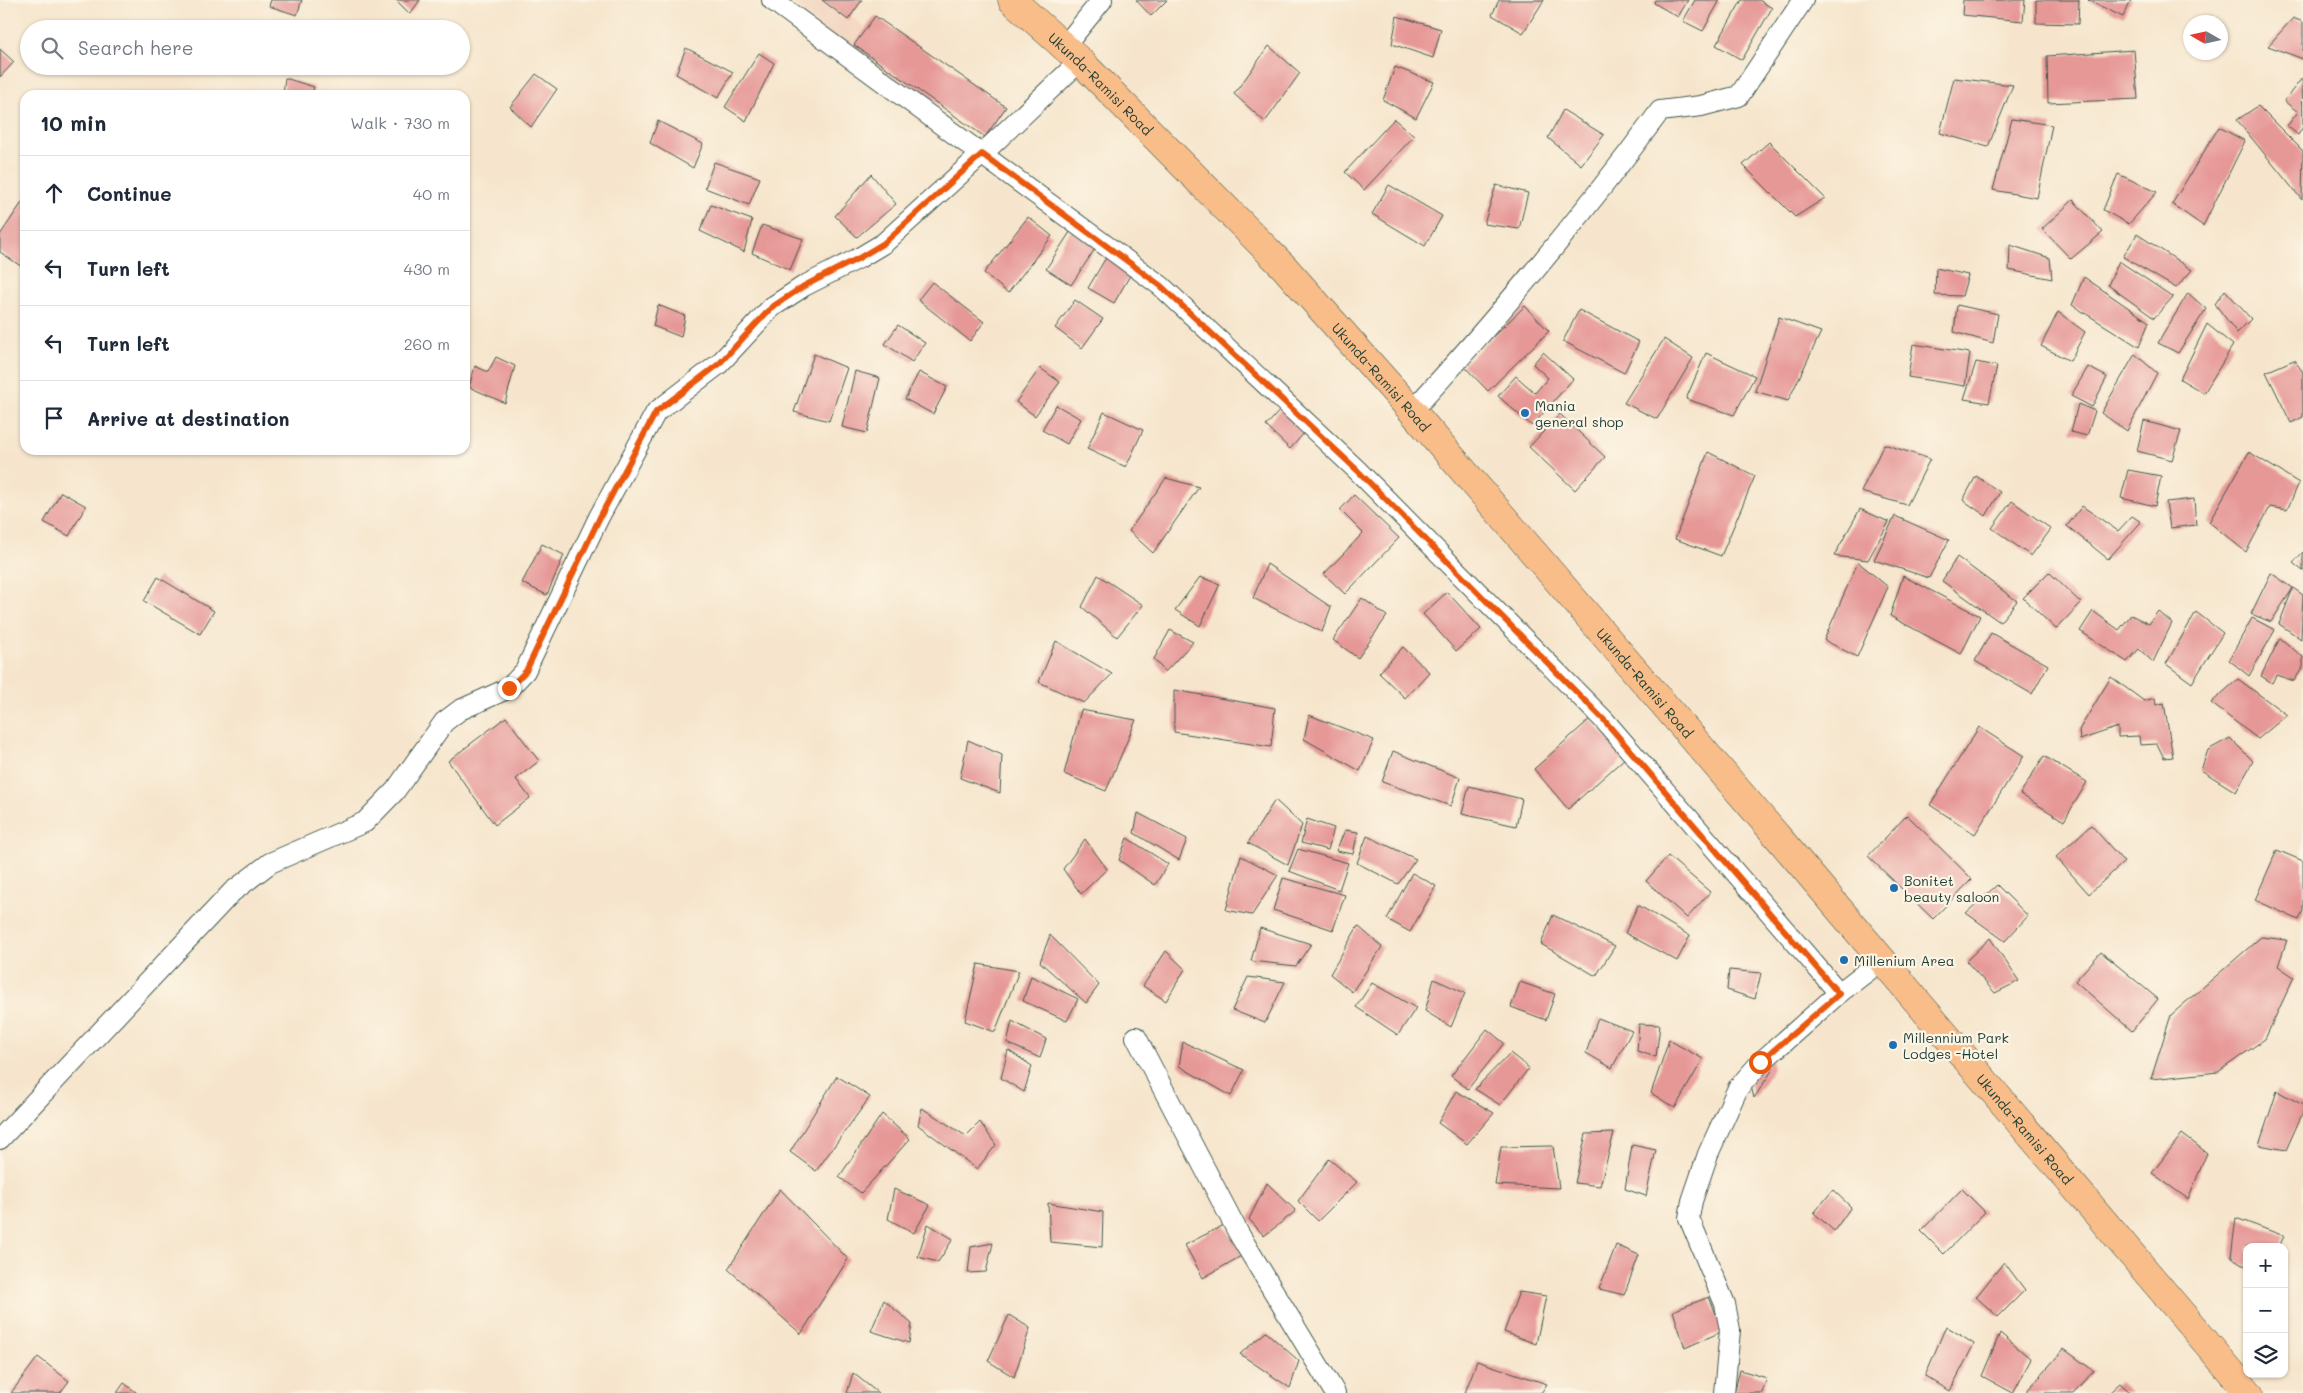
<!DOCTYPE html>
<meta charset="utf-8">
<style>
:root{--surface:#fff;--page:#f2f2f3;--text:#1f2937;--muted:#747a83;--line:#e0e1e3}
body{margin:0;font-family:Mali,sans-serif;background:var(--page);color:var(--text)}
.controls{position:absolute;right:15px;bottom:15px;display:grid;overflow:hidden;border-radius:10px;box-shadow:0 1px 4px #0004}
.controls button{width:45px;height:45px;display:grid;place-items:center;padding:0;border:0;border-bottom:1px solid var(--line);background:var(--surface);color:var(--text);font:25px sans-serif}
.compass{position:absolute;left:2183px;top:15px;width:45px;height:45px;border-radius:50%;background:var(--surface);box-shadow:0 1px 4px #0004;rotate:279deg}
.stop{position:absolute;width:15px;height:15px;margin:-11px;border:4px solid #ea580c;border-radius:50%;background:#fff}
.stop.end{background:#ea580c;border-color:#fff;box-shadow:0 1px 5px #0008}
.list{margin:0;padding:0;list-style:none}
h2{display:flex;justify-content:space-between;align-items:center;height:65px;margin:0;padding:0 20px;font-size:21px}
h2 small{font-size:16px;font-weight:400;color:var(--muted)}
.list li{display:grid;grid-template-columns:32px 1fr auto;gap:15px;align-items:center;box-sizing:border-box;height:75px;padding:0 20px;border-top:1px solid var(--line)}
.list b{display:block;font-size:19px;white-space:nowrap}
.list em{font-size:16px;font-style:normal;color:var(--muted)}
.icon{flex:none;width:28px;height:28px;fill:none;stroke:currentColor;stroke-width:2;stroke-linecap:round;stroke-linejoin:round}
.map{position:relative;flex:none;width:2303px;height:1393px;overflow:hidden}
.search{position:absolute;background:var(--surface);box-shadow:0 1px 4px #0004;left:20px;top:20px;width:450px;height:55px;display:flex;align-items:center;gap:12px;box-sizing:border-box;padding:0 18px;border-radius:28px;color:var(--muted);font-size:19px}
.panel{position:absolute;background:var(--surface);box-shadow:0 1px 4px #0004;left:20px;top:90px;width:450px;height:365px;border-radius:15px}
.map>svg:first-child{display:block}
.built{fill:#f3d4bf}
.building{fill:#e69897}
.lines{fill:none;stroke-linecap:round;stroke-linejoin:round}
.street-casing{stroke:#3f564b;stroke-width:22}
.highway-casing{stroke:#3f564b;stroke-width:29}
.street{stroke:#fff;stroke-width:20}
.highway{stroke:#f8bd89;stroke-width:28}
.route{stroke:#ea580c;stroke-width:6}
.poi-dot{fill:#1f6fb2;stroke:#fcf5e5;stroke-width:2}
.labels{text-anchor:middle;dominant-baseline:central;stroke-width:4.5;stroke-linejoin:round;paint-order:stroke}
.street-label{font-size:14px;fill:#1f3d34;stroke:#fcf5e5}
.poi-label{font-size:14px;fill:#1f3d34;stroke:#fcf5e5;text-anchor:start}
</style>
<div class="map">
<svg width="2303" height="1393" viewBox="0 0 2303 1393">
<rect width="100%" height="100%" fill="#fcf5e5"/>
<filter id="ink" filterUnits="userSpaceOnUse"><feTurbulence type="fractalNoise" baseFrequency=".02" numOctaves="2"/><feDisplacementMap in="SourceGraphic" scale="10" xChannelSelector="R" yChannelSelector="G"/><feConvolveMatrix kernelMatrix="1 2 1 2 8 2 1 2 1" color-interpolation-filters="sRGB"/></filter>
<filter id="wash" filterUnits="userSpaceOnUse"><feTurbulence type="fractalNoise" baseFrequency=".0096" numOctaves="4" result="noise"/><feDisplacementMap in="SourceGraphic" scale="20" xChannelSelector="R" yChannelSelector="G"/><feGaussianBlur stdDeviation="1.12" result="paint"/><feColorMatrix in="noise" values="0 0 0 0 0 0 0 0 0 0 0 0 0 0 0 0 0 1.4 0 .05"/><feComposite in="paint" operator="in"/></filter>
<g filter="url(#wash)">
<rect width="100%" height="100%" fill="#f6e5cc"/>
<path class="built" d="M789,0H833L919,76L901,98Z"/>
<g id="blocks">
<g class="building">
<path d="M271,0H302L297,15L269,6Z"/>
<path d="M396,0H420L410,14Z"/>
<path d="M822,0H862L848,20Z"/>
<path d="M1136,0H1167L1151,16Z"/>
<path d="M1499,0H1544L1523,33L1492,15Z"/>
<path d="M1655,0H1688L1678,17L1654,3Z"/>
<path d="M1695,0H1720L1703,31L1683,21Z"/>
<path d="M1742,0H1759L1772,8L1742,60L1716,45Z"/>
<path d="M1963,0H2025L2023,21L1962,15Z"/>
<path d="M2036,0H2079L2078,24L2036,23Z"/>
<path d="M2088,0H2131L2123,17Z"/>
<path d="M875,16L1006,107L985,137L854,45Z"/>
<path d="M1397,16L1441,29L1433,58L1392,44Z"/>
<path d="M2293,18L2303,22V59L2268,46Z"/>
<path d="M1269,46L1300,73L1265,122L1234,94Z"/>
<path d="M686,48L733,72L718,98L676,74Z"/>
<path d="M0,49L14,62L0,77Z"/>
<path d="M2134,50L2138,99L2048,103L2047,56Z"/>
<path d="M759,53L774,63L746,121L725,107Z"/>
<path d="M1395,67L1434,82L1416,118L1383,100Z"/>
<path d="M536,74L557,89L531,127L510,107Z"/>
<path d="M285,78L314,87L312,95H283Z"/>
<path d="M1954,78L2013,85L1988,147L1940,133Z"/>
<path d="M2302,78L2303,127L2298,135L2287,126L2298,112L2284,101Z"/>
<path d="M2258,106L2303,151L2302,200L2237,120Z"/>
<path d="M1563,110L1604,135L1581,165L1548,138Z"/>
<path d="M1394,119L1414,136L1364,190L1345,172Z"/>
<path d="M2012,119L2052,125L2037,198L1993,190Z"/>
<path d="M658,121L703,144L693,168L650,143Z"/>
<path d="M2219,127L2245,141L2203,226L2172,204Z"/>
<path d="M1769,142L1825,198L1795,217L1743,165Z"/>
<path d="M714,162L760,178L749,205L705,188Z"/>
<path d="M871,174L896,204L857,237L835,216Z"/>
<path d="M2118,174L2157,192L2129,224L2103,210Z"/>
<path d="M1389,185L1442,216L1425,246L1372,214Z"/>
<path d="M1496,185L1528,193L1519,229L1484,224Z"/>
<path d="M25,198V269L0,252V235Z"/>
<path d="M2073,200L2103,232L2071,259L2042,229Z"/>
<path d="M711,205L752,220L744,252L700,231Z"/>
<path d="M1028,217L1052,236L1008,293L984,273Z"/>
<path d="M762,225L803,239L790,270L752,253Z"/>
<path d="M1072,229L1097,246L1071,285L1046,269Z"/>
<path d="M2137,234L2192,270L2176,288L2123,257Z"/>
<path d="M2010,245L2050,258L2052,279L2009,270Z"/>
<path d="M1107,256L1132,272L1114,303L1088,288Z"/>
<path d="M2119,261L2173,297L2154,318L2108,285Z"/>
<path d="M1936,268L1968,275L1962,296L1935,295Z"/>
<path d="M2084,277L2149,322L2139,347L2072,305Z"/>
<path d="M932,282L984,322L970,341L918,300Z"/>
<path d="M2225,290L2251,319L2237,333L2215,304Z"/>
<path d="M2188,293L2206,309L2178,353L2158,343Z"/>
<path d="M1075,300L1103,319L1082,348L1055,328Z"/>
<path d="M658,305L685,316L681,337L653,326Z"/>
<path d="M1957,305L1998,314L1993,343L1954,332Z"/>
<path d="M1525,306L1549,331L1488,391L1463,365Z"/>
<path d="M1579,310L1639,342L1624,373L1563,341Z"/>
<path d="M2058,312L2085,332L2070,361L2041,346Z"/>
<path d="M1779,317L1821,332L1788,401L1755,391Z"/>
<path d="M2207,324L2233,345L2204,393L2180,379Z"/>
<path d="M898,325L925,343L912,362L885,344Z"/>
<path d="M1664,339L1693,358L1657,419L1624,403Z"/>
<path d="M1913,344L1970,353L1965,386L1908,377Z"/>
<path d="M1543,352L1573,379L1532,426L1498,396L1516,376L1535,393L1548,378L1533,364Z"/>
<path d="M1706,353L1755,376L1734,415L1686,399Z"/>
<path d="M814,354L847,368L829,421L794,412Z"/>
<path d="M2135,354L2157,373L2127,431L2101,413Z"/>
<path d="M496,357L515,366L505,403L469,387L475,366L488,372Z"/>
<path d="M2294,360L2303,372V417L2291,423L2266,372Z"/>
<path d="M1976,362L1997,366L1989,403L1964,399Z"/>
<path d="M2088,367L2107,377L2092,407L2071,396Z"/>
<path d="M1040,368L1060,382L1035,416L1016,402Z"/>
<path d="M855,371L880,378L867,433L842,427Z"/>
<path d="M919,372L947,387L933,414L905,399Z"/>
<path d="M2078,404L2095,411L2087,436L2071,432Z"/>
<path d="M1056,405L1081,419L1067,444L1042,430Z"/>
<path d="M1281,409L1305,432L1290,449L1266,426Z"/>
<path d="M1104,412L1143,430L1126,467L1087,449Z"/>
<path d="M1560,414L1605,457L1575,490L1529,447Z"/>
<path d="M2144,421L2181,431L2172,460L2137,451Z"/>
<path d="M1884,444L1930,459L1907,505L1861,492Z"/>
<path d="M1708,452L1755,476L1721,556L1675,539Z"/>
<path d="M2249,452L2299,483L2287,510L2270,507L2246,552L2209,522Z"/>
<path d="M2128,470L2161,476L2155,506L2121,498Z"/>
<path d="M1976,476L2000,492L1986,516L1963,500Z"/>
<path d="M1166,478L1199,487L1153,553L1129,531Z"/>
<path d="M61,492L86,506L69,536L44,522Z"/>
<path d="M1354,495L1399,538L1345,594L1324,574L1363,533L1340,510Z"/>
<path d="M2194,499L2196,525L2170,528L2166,502Z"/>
<path d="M2012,501L2051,529L2031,556L1992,528Z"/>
<path d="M2082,506L2118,531L2132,516L2141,522L2108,559L2067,526Z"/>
<path d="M1860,509L1889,522L1868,560L1834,556Z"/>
<path d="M1895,516L1949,540L1929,578L1874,560Z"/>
<path d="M542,544L564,555L547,595L522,583Z"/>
<path d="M2303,552V571L2293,563Z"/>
<path d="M1957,557L2017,601L2000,622L1942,581Z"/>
<path d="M1858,562L1888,587L1857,657L1824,640Z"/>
<path d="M1267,564L1331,607L1322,632L1253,598Z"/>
<path d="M2049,572L2081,603L2056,629L2023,598Z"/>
<path d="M2271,573L2293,588L2271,622L2251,614Z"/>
<path d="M1098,575L1143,605L1117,637L1082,607Z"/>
<path d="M1903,576L1980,616L1961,654L1890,616Z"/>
<path d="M158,577L214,611L200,634L144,601Z"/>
<path d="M1200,577L1220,584L1200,626L1175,610Z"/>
<path d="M2293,588L2303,595L2301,639L2279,624Z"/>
<path d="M1447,592L1481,629L1456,651L1423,614Z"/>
<path d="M1362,598L1387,616L1358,658L1333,640Z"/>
<path d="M2093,611L2119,630L2131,615L2149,624L2158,611L2172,623L2153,662L2139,649L2127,662L2080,631Z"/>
<path d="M2196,612L2223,633L2192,683L2166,664Z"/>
<path d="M2252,618L2275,630L2249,676L2229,660Z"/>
<path d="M1170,630L1193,642L1165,672L1154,659Z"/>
<path d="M1991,633L2048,665L2032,694L1975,661Z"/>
<path d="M2280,638L2303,657V667L2294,681L2276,675L2272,683L2261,676Z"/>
<path d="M1056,641L1112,674L1084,703L1039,682Z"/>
<path d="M1403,647L1429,672L1405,698L1379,673Z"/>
<path d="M2111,677L2144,701L2155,698L2156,705L2164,703L2173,757L2164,758L2157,744L2140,745L2139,736L2118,737V727L2080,740L2079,730Z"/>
<path d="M2238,679L2287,715L2258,739L2211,703Z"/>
<path d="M1174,690L1275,708L1271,747L1174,732Z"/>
<path d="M1081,710L1136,720L1106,791L1064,774Z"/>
<path d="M1309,715L1374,740L1360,771L1304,739Z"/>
<path d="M506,717L539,761L516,779L530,798L495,825L448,761Z"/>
<path d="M1590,719L1625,758L1568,809L1534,769Z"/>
<path d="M1979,727L2024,756L1975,834L1930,805Z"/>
<path d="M2230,738L2253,761L2236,792L2201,770L2208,750Z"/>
<path d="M968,740L1002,755L1000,793L960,778Z"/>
<path d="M1393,751L1460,778L1451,806L1382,782Z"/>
<path d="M2044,756L2087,782L2064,821L2020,794Z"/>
<path d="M1469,786L1522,799L1516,826L1462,814Z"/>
<path d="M1275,800L1302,825L1288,865L1248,843Z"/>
<path d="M1138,813L1187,839L1179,860L1134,833Z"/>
<path d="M1907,815L1972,879L1933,919L1868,856Z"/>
<path d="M1307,819L1334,828L1328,850L1301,843Z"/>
<path d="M2091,825L2124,862L2089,894L2056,857Z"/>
<path d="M1345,830L1358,832L1353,854L1336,851Z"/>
<path d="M1367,836L1416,859L1398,884L1357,863Z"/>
<path d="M1127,838L1168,864L1155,885L1119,860Z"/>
<path d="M1085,839L1107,869L1081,894L1063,869Z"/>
<path d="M1298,849L1348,863L1339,890L1289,871Z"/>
<path d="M2277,850L2303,861V911L2299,920L2255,900Z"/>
<path d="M1241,856L1278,875L1252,915L1226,910Z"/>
<path d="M1668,856L1710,892L1687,918L1646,881Z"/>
<path d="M1412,873L1436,886L1410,932L1387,919Z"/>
<path d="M1283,878L1345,895L1333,930L1273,910Z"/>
<path d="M1997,885L2028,916L2005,941L1966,913Z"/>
<path d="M1638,905L1690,936L1677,961L1625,933Z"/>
<path d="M1553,915L1615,946L1596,976L1541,944Z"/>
<path d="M1358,926L1382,947L1352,992L1330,974Z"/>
<path d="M1260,928L1311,944L1296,966L1251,961Z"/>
<path d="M1050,935L1099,985L1086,1003L1040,962Z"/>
<path d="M2261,937L2287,940L2278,966L2294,977L2265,1039L2218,1072L2151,1079L2171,1015Z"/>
<path d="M1990,938L2019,981L1995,993L1966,961Z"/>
<path d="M1166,951L1185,969L1166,1001L1143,986Z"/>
<path d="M2101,952L2158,999L2132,1031L2075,981Z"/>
<path d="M978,964L1019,971L995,1032L965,1021Z"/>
<path d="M1729,970L1761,973L1755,999L1727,990Z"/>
<path d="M1031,976L1078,999L1067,1021L1023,1001Z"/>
<path d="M1248,977L1285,982L1265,1023L1232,1010Z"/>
<path d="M1434,979L1465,993L1451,1027L1425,1011Z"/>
<path d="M1520,982L1555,994L1546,1020L1511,1007Z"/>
<path d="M1372,983L1416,1008L1398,1035L1356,1007Z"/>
<path d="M1598,1018L1632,1031L1612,1068L1586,1053Z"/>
<path d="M1012,1021L1046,1039L1040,1058L1007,1043Z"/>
<path d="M1639,1024L1660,1025L1656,1057L1637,1051Z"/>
<path d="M1487,1029L1504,1043L1468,1089L1451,1076Z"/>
<path d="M1669,1040L1703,1059L1675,1108L1651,1093Z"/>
<path d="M1183,1042L1244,1070L1231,1096L1179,1066Z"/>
<path d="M1008,1050L1032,1066L1024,1092L1001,1078Z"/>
<path d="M1510,1053L1529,1068L1500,1105L1475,1089Z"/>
<path d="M1771,1060L1773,1069L1754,1098L1749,1078Z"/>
<path d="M837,1076L870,1097L816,1171L790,1152Z"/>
<path d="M1456,1091L1494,1113L1467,1144L1438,1123Z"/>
<path d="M2277,1091L2303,1105V1112L2286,1150L2259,1145Z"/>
<path d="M922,1108L966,1136L980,1122L996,1145L977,1169L918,1125Z"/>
<path d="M882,1114L910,1139L861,1193L839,1177Z"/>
<path d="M1614,1133L1600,1186L1575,1183L1586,1134Z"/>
<path d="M2182,1134L2207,1153L2188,1199L2152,1173Z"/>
<path d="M1632,1145L1656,1150L1646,1196L1625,1189Z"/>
<path d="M1553,1146L1559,1188L1495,1185L1501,1147Z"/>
<path d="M1329,1159L1357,1182L1318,1221L1298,1201Z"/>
<path d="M1267,1183L1296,1211L1264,1236L1249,1219Z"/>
<path d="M780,1189L848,1259L801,1334L728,1269Z"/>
<path d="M894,1189L930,1205L914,1233L888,1219Z"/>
<path d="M1962,1189L1985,1212L1944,1254L1921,1231Z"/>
<path d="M1833,1190L1851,1207L1834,1231L1814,1213Z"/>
<path d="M1048,1203L1103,1212L1102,1247L1050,1242Z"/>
<path d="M2236,1218L2284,1236L2279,1247H2247V1267L2231,1257Z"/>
<path d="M928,1224L953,1239L938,1262L918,1257Z"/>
<path d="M1224,1225L1243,1255L1203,1278L1185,1245Z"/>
<path d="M993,1243L986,1272L968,1273L971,1247Z"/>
<path d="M1616,1245L1639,1255L1624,1295L1599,1289Z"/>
<path d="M2004,1262L2025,1290L1998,1317L1976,1297Z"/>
<path d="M1519,1292L1546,1296L1536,1344L1504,1332Z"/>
<path d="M1709,1297L1723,1331L1685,1348L1673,1311Z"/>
<path d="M884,1300L912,1324L909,1343L871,1331Z"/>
<path d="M1009,1315L1030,1328L1014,1377L988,1361Z"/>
<path d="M1946,1326L1974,1344L1950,1391L1925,1376Z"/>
<path d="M1266,1332L1299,1361L1290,1388L1240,1354Z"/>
<path d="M2000,1333L2031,1359L2013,1393L1982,1376Z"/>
<path d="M2064,1349L2094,1371L2073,1393H2025Z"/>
<path d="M38,1357L69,1381L60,1393H11Z"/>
<path d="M1477,1361L1547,1384L1541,1393H1465Z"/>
<path d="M1740,1370L1767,1378L1762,1393H1734Z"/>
<path d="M853,1373L878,1393H847Z"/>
<path d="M124,1383L137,1393H117Z"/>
<path d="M2120,1383L2131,1393H2109Z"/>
</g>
</g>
</g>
<g filter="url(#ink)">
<use href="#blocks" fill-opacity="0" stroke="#3f564b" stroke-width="1"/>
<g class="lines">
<defs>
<g id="street">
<path d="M772,0L1161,286L1357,470L1604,720L1839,993L1882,960"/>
<path d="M1064,47L1102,0"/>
<path d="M1412,411C1500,315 1583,215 1660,111L1701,106L1739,96L1803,0"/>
<path d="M1136,1037L1239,1234L1335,1393"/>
<path d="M0,1139L232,892L270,863L365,822L395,791L444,722L460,710L509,688L525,671L599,517L656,412L719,364L772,307L804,286L859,258L884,243L982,154L1080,61"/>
<path d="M1724,1393L1730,1330L1725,1304L1689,1218L1692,1201L1708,1154L1738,1088L1761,1062L1839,993"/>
</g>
<g id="highway">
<path id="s1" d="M1012,0L1080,61L1284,267L1412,411L1783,843L2249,1393"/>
</g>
</defs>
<use href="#street" class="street-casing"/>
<use href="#highway" class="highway-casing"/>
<use href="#street" class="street"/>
<use href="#highway" class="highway"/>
</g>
</g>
<g class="lines" filter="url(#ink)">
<path class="route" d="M509,688L526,671L600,517L656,412L719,364L772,307L804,286L859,258L884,243L982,154L1161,286L1357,470L1604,720L1839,994L1760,1062"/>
</g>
<g class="poi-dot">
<circle cx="1525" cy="413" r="5"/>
<circle cx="1894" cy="888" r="5"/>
<circle cx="1844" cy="960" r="5"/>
<circle cx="1893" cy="1045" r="5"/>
</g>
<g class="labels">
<g class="street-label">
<text stroke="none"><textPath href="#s1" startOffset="122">Ukunda-Ramisi Road</textPath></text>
<text stroke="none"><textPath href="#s1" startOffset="528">Ukunda-Ramisi Road</textPath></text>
<text stroke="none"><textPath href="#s1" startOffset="932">Ukunda-Ramisi Road</textPath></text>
<text stroke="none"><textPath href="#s1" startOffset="1518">Ukunda-Ramisi Road</textPath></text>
</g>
<g class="poi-label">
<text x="1535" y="405">Mania<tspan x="1535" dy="16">general shop</tspan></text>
<text x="1904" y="880">Bonitet<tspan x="1904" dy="16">beauty saloon</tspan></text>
<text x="1854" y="960">Millenium Area</text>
<text x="1903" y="1037">Millennium Park<tspan x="1903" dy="16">Lodges -Hotel</tspan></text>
</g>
</g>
</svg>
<div class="controls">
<button>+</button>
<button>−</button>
<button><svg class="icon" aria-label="layers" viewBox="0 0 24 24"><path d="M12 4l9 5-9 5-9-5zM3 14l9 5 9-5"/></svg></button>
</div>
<svg class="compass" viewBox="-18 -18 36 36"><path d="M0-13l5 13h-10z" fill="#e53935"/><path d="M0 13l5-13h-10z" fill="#747a83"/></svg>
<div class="stop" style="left:1760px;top:1062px"></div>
<div class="stop end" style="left:509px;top:688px"></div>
<div class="search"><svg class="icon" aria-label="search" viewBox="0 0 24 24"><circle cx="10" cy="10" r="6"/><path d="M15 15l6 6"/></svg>Search here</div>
<section class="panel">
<h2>10 min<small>Walk · 730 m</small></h2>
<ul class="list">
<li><svg class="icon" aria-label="ahead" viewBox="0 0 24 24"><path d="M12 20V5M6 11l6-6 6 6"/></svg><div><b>Continue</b></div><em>40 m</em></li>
<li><svg class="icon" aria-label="left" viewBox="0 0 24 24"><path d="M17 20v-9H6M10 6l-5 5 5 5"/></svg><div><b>Turn left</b></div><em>430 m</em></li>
<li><svg class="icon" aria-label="left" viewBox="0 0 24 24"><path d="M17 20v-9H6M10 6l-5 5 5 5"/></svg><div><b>Turn left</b></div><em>260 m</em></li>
<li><svg class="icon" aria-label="arrive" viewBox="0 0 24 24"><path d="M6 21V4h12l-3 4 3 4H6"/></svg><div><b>Arrive at destination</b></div></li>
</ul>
</section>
</div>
